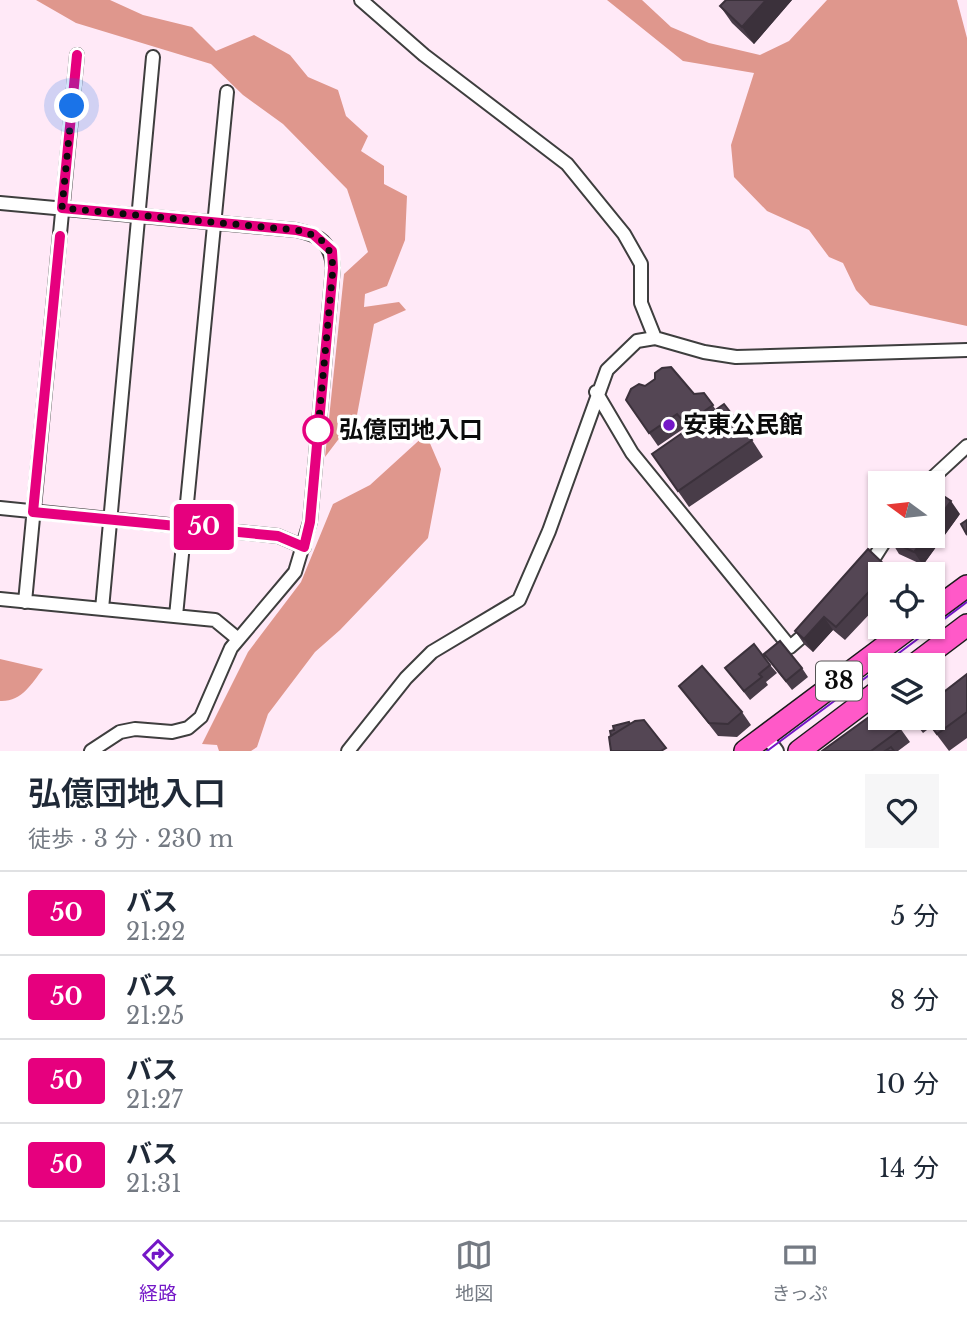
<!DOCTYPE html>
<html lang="ja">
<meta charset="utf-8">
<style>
body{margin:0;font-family:"Libre Baskerville","Noto Sans JP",serif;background:#f6f6f7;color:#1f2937;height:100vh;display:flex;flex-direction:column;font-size:26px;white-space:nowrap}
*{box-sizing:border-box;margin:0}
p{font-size:23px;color:#747a83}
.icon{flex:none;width:38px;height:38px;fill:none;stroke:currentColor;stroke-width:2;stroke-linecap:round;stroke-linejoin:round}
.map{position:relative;height:751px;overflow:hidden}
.side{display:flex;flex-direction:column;background:#fff;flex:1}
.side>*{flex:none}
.badge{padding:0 14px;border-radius:5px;font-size:24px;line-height:46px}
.needle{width:46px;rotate:285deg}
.buttons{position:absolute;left:868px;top:471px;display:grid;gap:14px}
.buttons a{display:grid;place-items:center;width:77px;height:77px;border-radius:0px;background:#fff;box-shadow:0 2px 5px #0004;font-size:35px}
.you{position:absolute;width:35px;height:35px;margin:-18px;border:5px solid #fff;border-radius:50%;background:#1a73e8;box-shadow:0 0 0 10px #1a73e833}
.map>.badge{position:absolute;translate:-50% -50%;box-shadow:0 0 0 4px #fff}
.round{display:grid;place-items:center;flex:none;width:74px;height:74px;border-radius:0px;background:#f6f6f7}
.headline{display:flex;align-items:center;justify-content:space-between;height:119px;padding:0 28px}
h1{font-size:33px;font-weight:600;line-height:52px}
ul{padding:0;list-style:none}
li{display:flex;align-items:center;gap:21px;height:84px;padding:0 28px;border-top:2px solid #e0e1e3}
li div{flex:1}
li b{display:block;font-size:26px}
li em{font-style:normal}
li .badge{min-width:77px;font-weight:700;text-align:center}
.menu{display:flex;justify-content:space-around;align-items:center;height:98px;border-top:2px solid #e0e1e3;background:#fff;font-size:19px;color:#747a83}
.menu a{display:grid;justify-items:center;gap:4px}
.menu .active{color:#7417c7}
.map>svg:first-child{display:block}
.forest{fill:#df978d}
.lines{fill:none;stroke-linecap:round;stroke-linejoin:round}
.street-casing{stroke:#3e3e3e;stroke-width:16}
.primary-casing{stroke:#1c1c1c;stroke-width:24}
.street{stroke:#fff;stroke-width:12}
.primary{stroke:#ff59c8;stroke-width:21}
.tram{stroke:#7417c7;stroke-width:2}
.wall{fill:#483c48}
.shaded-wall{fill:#3b313b}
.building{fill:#544654;stroke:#3b313b;stroke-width:2}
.line-casing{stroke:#fff;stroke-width:16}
.line{stroke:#e6007e;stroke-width:10}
.walk{stroke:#0b0b0b;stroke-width:7;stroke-dasharray:0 12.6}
.poi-dot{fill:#7417c7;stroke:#fff;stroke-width:2.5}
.stop-dot{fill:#fff;stroke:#e6007e;stroke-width:3.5}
.labels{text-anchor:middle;stroke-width:7;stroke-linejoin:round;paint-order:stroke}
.shield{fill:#fff;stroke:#545454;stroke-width:2}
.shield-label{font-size:23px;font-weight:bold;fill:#0b0b0b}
.poi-label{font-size:24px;font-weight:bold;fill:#0b0b0b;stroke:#fff;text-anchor:start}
.stop-label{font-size:24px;font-weight:bold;fill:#0b0b0b;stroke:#fff;text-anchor:start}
</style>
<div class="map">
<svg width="967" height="751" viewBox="0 0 967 751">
<rect width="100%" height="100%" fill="#ffe9f7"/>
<!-- forest -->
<path class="forest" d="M 36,0 L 110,0 L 143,15 L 192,27 L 216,51 L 254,35 L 290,55 L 308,77 L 338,90 L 346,116 L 368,136 L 361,151 L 384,166 L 384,184 L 407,196 L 405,240 L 387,286 L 365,294 L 364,307 L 399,302 L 406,310 L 374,324 L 357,415 L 325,457 L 344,274 L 368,252 L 347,189 L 283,124 L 243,95 L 211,64 L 76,23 Z
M 607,0 L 642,0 L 671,27 L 709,43 L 760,55 L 789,41 L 827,0 L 957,0 L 967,38 L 967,326 L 870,305 L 856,290 L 843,263 L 829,257 L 809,230 L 767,211 L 734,177 L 731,145 L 754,73 L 683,61 Z
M 426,434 L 441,469 L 428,538 L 340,630 L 315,652 L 268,714 L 257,747 L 251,751 L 219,751 L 217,745 L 202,744 L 248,652 L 301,582 L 333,504 L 370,485 Z
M 0,659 L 43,669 C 31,684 22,702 0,701 Z"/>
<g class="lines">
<defs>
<path id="street" d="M 361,0 L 424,55 L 567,164 L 624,234 L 641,264 L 641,303 L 655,338
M 0,203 L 296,230 C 320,235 331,243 333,268 L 310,522 L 295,572 L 231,648 L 201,717 L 188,728 L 172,732 L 135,729 L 120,732 L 91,751
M 596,392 L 632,453 L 790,647 L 812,628
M 927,483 L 967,446
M 0,508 L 278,536 L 304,547
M 867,569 L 888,536
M 0,599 L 215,620 L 238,639
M 25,602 L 77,55
M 102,609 L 153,57
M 176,616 L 227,92
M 766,736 L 777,751
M 348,751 L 406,678 L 432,652 L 519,600 L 549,531 L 607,370 L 637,341 L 655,338 L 704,352 L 736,357 L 967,350"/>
<path id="primary" d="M 933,611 L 967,586
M 914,665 L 967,625
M 745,751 L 912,626
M 799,751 L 880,690"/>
</defs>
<!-- street casing -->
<use href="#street" class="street-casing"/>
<!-- primary casing -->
<use href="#primary" class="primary-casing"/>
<!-- street -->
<use href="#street" class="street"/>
<!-- primary -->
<use href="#primary" class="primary"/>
<!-- tram -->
<path class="tram" d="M 883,665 L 967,602
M 767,751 L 880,667"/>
</g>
<!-- wall -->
<path class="wall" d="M 726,0 L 792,0 L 754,44 L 732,23 L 720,6 Z
M 645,386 L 694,394 L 704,393 L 716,410 L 752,440 L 763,457 L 689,507 L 652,454 L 688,429 L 686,427 L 658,446 L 626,400 Z
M 960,514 L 923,565 L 899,554 L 888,536 L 933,536 Z
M 868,549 L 890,570 L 893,574 L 880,574 L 880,603 L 845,640 L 833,630 L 813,652 L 804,644 L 795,631 Z
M 764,654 L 802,668 L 808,677 L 792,690 Z
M 770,665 L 777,673 L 766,682 L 768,685 L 750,700 L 725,668 Z
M 967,674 L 967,738 L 949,751 L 931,727 L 923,733 L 911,718 L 933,718 L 945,691 Z
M 679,686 L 742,712 L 751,725 L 737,737 L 718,736 Z
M 893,718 L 910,742 L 898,751 L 822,751 Z"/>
<!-- shaded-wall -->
<path class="shaded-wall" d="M 766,0 L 792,0 L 754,44 L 742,27 Z
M 951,501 L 960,514 L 923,565 L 914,552 L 926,536 L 933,536 L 933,526 Z
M 824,617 L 833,630 L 813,652 L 804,639 Z"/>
<!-- building -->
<path class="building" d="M 726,0 L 766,0 L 742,27 L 720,6 Z
M 671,367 L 694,394 L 704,393 L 713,405 L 686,424 L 677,414 L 649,433 L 626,400 L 631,389 L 639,384 L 645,386 L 655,379 L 655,373 L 662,368 Z
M 724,404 L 752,440 L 678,491 L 652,454 Z
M 933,489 L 951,501 L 933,526 Z
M 967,520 L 967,535 L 961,524 Z
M 890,536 L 926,536 L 914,552 L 890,541 L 892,537 Z
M 868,549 L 890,570 L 886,574 L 880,574 L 880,580 L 836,627 L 824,617 L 804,639 L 795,631 Z
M 780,641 L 802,668 L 786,681 L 764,654 Z
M 754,644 L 770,665 L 759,674 L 762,677 L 744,691 L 725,668 Z
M 702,666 L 742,712 L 728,724 L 709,723 L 679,686 Z
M 967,674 L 967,712 L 937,734 L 925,718 L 933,718 L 933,675 L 945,691 Z
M 880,709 L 880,718 L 886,718 L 888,720 L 893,718 L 901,729 L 871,751 L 822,751 Z
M 644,720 L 666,748 L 661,751 L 611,751 L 609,737 L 635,721 Z
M 629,722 L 630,724 L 611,736 L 610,731 L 614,730 L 613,726 Z
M 891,747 L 894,751 L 885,751 Z"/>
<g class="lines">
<defs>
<path id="line" d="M 60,236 L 33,512 L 278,536 L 304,547 L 310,522 L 333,268 L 332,251 L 313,234 L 296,230 L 62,208 L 77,55"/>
</defs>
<!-- line casing -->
<use href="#line" class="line-casing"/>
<!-- line -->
<use href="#line" class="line"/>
<!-- walk -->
<path class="walk" d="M 72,106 L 62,208 L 296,230 C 320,235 331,243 333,268 L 317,441 L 318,430"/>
</g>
<!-- markers -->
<circle class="poi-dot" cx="669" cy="425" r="7"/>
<circle class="stop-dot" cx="318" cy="430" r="14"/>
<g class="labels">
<!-- shield labels -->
<rect class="shield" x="816" y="661.5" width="46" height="39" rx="5"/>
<g class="shield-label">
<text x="839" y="689">38</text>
</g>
<!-- poi labels -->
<g class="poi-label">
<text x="683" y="433">安東公民館</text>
</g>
<!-- stop labels -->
<g class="stop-label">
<text x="339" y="438">弘億団地入口</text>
</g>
</g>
</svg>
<div class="buttons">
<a><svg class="needle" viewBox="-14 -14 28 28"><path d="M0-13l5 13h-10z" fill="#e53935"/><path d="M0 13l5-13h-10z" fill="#747a83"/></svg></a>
<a><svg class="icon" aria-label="locate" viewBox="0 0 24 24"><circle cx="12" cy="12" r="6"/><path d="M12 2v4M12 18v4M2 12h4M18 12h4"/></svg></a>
<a><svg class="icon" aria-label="layers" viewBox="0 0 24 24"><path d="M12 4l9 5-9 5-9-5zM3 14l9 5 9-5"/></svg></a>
</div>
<div class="you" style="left:72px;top:106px"></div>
<b class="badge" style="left:204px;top:527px;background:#e6007e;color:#fff">50</b>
</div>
<section class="side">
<div class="headline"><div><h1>弘億団地入口</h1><p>徒歩 · 3 分 · 230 m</p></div><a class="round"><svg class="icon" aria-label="heart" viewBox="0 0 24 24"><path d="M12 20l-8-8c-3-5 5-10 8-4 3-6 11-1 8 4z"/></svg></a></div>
<ul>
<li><span class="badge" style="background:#e6007e;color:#fff">50</span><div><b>バス</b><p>21:22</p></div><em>5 分</em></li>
<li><span class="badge" style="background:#e6007e;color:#fff">50</span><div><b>バス</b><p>21:25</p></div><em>8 分</em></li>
<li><span class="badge" style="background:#e6007e;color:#fff">50</span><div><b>バス</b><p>21:27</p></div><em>10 分</em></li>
<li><span class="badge" style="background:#e6007e;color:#fff">50</span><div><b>バス</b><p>21:31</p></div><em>14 分</em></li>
</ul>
</section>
<nav class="menu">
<a class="active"><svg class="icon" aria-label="directions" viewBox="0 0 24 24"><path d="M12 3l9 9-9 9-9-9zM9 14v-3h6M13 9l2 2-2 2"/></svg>経路</a>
<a><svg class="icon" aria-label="map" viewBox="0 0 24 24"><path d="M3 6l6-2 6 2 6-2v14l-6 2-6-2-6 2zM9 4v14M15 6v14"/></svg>地図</a>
<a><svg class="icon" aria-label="tickets" viewBox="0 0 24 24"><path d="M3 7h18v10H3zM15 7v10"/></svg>きっぷ</a>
</nav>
